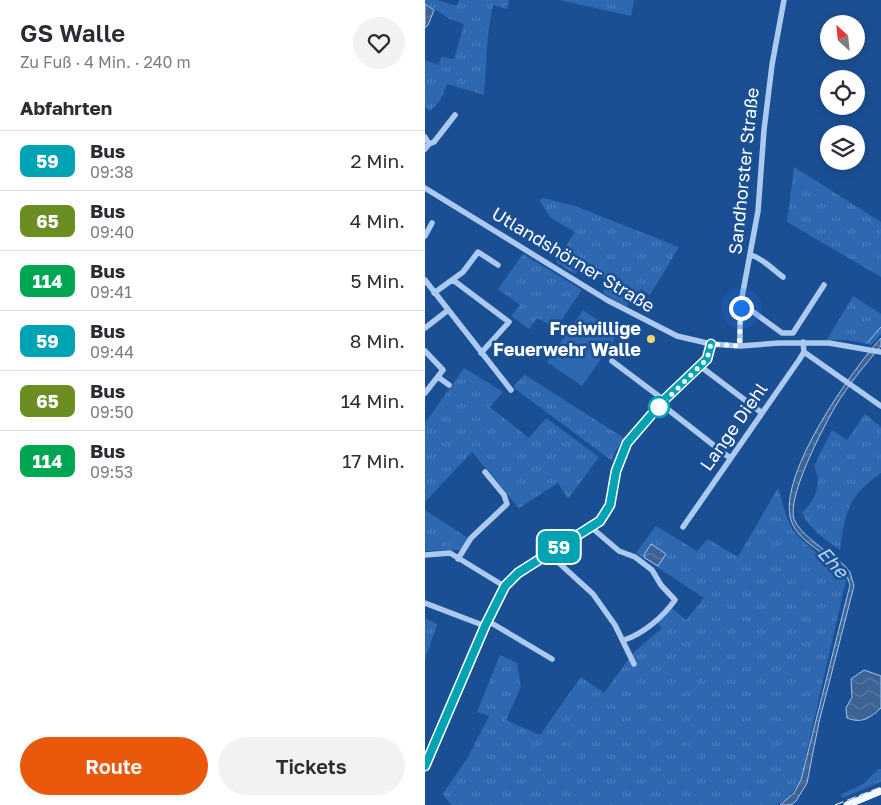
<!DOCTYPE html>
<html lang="de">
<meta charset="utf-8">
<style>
body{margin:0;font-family:"Golos Text",sans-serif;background:#f2f2f3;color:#2b2b33;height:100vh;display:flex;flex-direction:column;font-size:19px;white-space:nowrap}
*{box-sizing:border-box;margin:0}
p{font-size:16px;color:#7c7c81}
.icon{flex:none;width:28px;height:28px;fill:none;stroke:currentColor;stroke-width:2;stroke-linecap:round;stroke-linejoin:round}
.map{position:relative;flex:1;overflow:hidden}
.drawer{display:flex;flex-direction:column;background:#fff;width:425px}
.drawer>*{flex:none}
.badge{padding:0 10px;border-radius:8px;font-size:18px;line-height:32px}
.needle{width:32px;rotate:333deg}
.buttons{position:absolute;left:395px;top:15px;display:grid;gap:10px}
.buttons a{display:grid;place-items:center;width:45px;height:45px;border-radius:50%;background:#fff;box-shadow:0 2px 8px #0003;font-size:25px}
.you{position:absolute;width:25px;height:25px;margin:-12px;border:4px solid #fff;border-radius:50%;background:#1a73e8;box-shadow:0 0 0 8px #1a73e833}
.map>.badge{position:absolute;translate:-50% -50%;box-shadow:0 0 0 2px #fff}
h2{padding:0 20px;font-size:19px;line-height:45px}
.round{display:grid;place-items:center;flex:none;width:52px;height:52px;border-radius:26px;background:#f2f2f3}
.overview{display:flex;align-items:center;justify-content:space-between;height:85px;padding:0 20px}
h1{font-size:24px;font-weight:600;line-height:38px}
.action{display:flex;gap:10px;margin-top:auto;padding:10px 20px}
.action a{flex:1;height:58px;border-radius:30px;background:#ea580c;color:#fff;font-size:20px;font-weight:600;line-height:58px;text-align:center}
.action a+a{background:#f2f2f3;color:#2b2b33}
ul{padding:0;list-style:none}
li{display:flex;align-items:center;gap:15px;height:60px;padding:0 20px;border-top:1px solid #e1e1e2}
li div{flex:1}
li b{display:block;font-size:19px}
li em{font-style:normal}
li .badge{min-width:55px;font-weight:700;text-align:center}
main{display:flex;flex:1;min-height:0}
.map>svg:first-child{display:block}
.grass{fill:url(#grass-tufts)}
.forest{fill:url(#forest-crowns)}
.pitch{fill:#2e68b1}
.water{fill:url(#water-waves);stroke:#9fc5f1}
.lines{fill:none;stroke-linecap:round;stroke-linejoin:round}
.stream{stroke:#9fc5f1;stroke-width:1}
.minor{stroke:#accaef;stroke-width:5.5}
.major{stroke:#f4f8ff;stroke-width:7}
.rail{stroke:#fff;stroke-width:1;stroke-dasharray:9 4;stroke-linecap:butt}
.line-casing{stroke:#fff;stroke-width:11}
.line{stroke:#00a3b4;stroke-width:8}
.walk{stroke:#fff;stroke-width:5;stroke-dasharray:0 9}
.poi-dot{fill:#ffd56a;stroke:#1b4f93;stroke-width:2}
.stop-dot{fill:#fff;stroke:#00a3b4;stroke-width:2.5}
.labels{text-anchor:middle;stroke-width:5;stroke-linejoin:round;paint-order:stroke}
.street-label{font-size:18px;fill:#fff;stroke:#1b4f93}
.poi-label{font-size:18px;font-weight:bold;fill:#fff;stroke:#1b4f93;text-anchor:end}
.water-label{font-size:19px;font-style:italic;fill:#b8d4f6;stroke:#1b4f93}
</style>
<main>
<section class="drawer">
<div class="overview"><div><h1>GS Walle</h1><p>Zu Fuß · 4 Min. · 240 m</p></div><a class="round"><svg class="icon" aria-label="heart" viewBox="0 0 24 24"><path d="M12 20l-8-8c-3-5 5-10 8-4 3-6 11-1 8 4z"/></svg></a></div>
<h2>Abfahrten</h2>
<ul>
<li><span class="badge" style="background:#00a3b4;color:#fff">59</span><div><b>Bus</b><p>09:38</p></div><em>2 Min.</em></li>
<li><span class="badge" style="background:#6b8e23;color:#fff">65</span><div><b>Bus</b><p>09:40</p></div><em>4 Min.</em></li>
<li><span class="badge" style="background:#00a651;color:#fff">114</span><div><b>Bus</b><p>09:41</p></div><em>5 Min.</em></li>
<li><span class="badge" style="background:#00a3b4;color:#fff">59</span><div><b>Bus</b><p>09:44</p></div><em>8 Min.</em></li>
<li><span class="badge" style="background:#6b8e23;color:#fff">65</span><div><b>Bus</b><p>09:50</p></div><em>14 Min.</em></li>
<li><span class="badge" style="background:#00a651;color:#fff">114</span><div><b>Bus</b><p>09:53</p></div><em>17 Min.</em></li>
</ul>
<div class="action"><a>Route</a><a>Tickets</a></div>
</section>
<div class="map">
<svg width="456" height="805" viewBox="0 0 456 805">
<defs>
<pattern id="grass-tufts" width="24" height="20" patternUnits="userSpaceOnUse" patternTransform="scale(1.25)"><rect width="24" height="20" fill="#2e68b1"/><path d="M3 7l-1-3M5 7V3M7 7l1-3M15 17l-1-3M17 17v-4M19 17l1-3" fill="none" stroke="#4d7fbd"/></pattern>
<pattern id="forest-crowns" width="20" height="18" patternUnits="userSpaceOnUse" patternTransform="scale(1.25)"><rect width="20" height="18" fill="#2e68b1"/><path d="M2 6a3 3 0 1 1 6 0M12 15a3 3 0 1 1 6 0" fill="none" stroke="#4d7fbd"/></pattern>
<pattern id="water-waves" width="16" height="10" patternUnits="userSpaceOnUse" patternTransform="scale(1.25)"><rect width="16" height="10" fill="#3d6294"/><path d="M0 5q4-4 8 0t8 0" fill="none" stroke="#5a7aa4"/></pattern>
</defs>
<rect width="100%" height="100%" fill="#1b4f93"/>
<!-- grass -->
<path class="grass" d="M 0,0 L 12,0 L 32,6 L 34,0 L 69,0 L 63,34 L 59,95 L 22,84 L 15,101 L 5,111 L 0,107 L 0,60 L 14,65 L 16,57 L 29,59 L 39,24 L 25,19 L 0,3 Z
M 135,0 L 209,0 L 206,16 Z
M 369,167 L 456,222 L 456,277 L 362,222 Z
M 118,198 L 150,206 L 254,247 L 225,295 L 216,289 L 201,306 L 178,293 L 184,282 L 158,264 L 150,274 L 131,262 L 150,232 L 126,218 L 114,200 Z
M 98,254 L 157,290 L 131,328 L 112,318 L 104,329 L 86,316 L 95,305 L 73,289 Z
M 428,296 L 456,314 L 456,335 L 446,345 L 424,340 L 402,340 Z
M 39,368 L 78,392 L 65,407 L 104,438 L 121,418 L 174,457 L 143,499 L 133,483 L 94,508 L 47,452 L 0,502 L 0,423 Z
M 100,375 L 199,438 L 190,452 L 187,461 L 89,388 L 89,385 Z
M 440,414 L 456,427 L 456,473 C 423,496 420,512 415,550 C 400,539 385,530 377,513 C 390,499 398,485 389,466 L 407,430 L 422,440 Z
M 353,488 C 358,504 361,522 372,535 C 387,551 407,562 421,580 L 375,782 L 362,799 L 351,805 L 26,805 L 18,794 L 43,757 L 64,716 L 52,712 L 75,655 L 92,663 L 96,687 L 81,720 L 115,735 L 156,677 L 179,693 L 208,653 L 237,628 L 233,623 L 247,608 L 261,620 L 279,598 L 211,553 L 231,526 L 272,551 L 283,539 L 313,557 Z
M 0,510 L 43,538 L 36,550 L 0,551 Z
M 0,618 L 12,624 L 0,660 Z
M 453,769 L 456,769 L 456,782 L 417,798 L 417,794 L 438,784 Z"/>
<!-- forest -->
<path class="forest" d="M 69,0 L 84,0 L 82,9 L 68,5 Z"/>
<!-- pitch -->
<path class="pitch" d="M 158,310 L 193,334 L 157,386 L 122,362 Z"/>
<!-- water -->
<path class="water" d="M 0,4 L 9,10 L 3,25 L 0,28 Z
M 456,338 L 456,346 C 440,365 423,385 410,407 C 398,428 362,496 369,519 C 375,535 406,554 419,565 L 425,572 L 429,586 L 394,722 L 382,783 L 371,801 L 366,805 L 355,805 L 369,793 L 376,780 L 425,585 C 418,557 380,550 368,525 C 346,483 427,370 456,338 Z
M 226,544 L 241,554 L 233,566 L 220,558 L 219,555 Z
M 439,670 L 456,676 L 456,708 C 445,718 437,724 422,718 L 421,708 L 427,697 L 426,679 Z"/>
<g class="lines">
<!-- stream -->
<path class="stream" d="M 443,342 L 456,327"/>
<!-- minor -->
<path class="minor" d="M 0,137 L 4,144 L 0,149
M 4,144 L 9,142 L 30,115
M 0,188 L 182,300 L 252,336 L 286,344 L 315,346 L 354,343 L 404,343 L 456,352
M 0,236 L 7,223
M 326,255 C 340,260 346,268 358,277
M 0,280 L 86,390
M 28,280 L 84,322 L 56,353
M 9,293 L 38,272 L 53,252 L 73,265
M 315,308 L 327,311 L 357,333 L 368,333 L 399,285
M 0,328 L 22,311
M 315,346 L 315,308 L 333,211 L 339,130 L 347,65 L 359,0
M 0,351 L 18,370 L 0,393
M 379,352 L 456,406
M 187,361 L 239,400
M 275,366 L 337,413
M 13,377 L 24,385
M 236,404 L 305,458
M 258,527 L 374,360 L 379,352 L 378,342
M 167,528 L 194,551 L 210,557 L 227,570 L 236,585 L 250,600 C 238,617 218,634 199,640
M 123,553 L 168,594 L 190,625 L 209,664
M 0,555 L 25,553 L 79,586
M 33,559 L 46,538 L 82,504 L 79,495 L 60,472
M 0,603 L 60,626
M 63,621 L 127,659
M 0,766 L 60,626 L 79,586 L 93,573 L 175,521 L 185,505 L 191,468 L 202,443 L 239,400 L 282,359 L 286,344"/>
<!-- major -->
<path class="major" d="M 422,805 L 456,791"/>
<!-- rail -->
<path class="rail" d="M 410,805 L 456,787"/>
</g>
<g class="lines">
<defs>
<path id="line" d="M 0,766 L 60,626 L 80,586 L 93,573 L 175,521 L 185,505 L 191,471 L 202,443 L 239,400 L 282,359 L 286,344"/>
</defs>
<!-- line casing -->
<use href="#line" class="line-casing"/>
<!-- line -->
<use href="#line" class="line"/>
<!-- walk -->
<path class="walk" d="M 234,407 L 282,359 L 286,344 L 314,346 L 316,308"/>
</g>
<!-- markers -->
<circle class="poi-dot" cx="226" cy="339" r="5"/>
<circle class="stop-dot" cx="234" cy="407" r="10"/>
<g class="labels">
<!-- street labels -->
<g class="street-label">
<text transform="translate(319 171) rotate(-84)" y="6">Sandhorster Straße</text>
<text transform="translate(148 260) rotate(31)" y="6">Utlandshörner Straße</text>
<text transform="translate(309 427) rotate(-55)" y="6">Lange Diehl</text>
</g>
<!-- poi labels -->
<g class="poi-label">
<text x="216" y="335">Freiwillige<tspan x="216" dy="21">Feuerwehr Walle</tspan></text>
</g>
<!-- water labels -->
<g class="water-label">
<text transform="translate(408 562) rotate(48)" y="7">Ehe</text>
</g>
</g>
</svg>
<div class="buttons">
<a><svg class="needle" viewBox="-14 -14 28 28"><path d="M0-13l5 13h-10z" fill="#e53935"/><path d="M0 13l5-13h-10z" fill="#7c7c81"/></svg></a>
<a><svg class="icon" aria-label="locate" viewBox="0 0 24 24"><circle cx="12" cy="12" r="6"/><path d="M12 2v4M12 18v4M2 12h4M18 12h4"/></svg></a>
<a><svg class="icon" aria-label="layers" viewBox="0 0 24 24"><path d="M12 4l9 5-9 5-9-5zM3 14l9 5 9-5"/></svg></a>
</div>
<div class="you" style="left:316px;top:308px"></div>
<b class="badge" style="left:134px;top:547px;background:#00a3b4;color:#fff">59</b>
</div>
</main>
